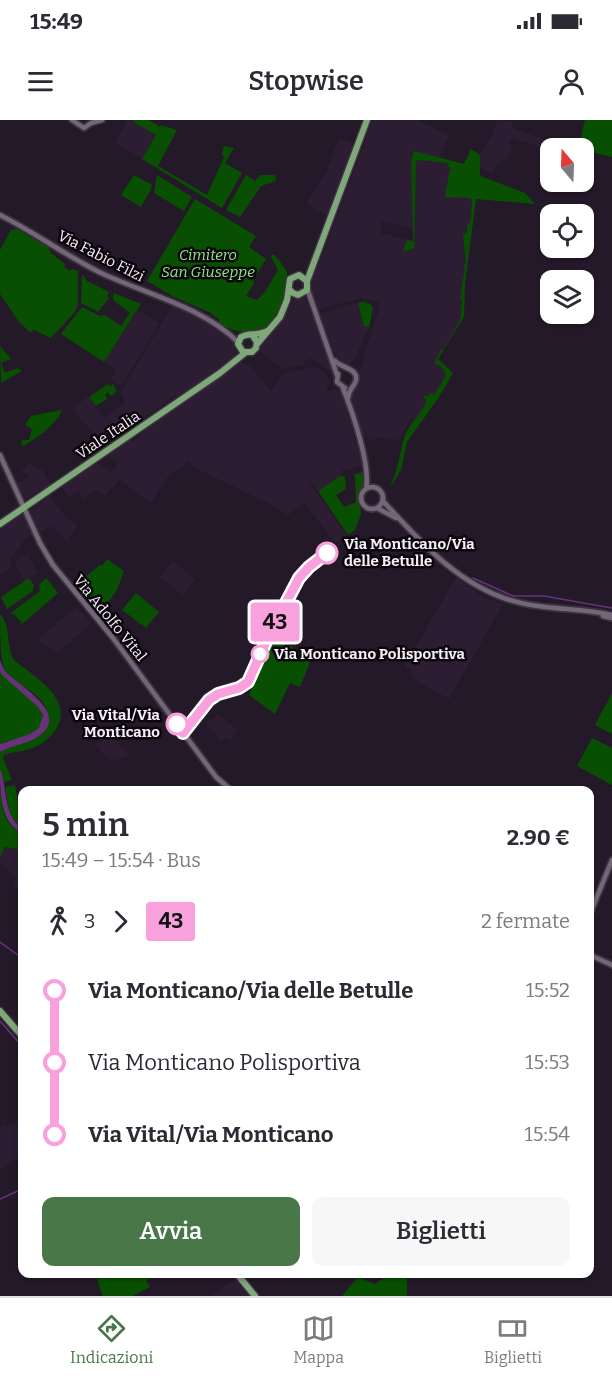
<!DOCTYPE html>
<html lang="it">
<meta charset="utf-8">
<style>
body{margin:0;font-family:Bitter,serif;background:#f7f7f7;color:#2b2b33;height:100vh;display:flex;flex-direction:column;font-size:22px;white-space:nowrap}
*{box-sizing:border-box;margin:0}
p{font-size:20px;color:#7c7c81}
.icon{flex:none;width:33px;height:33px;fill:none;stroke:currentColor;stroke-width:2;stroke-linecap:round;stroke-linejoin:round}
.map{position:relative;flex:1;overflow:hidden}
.side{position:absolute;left:18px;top:666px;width:576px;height:492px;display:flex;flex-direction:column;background:#fff;border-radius:12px;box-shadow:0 2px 4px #0004}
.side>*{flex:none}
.badge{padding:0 12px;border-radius:4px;font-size:21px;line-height:39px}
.needle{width:39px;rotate:341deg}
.controls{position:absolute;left:540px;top:18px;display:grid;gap:12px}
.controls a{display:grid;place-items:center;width:54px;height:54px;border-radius:12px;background:#fff;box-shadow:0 2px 4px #0004;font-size:30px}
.map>.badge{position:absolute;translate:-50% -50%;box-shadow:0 0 0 3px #fff}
.legs{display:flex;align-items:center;gap:9px;height:66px;padding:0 24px;font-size:20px}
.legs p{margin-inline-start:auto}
.headline{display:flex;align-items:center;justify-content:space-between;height:102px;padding:0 24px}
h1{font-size:33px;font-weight:600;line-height:45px}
.button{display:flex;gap:12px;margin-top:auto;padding:12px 24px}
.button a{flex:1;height:69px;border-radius:12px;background:#497748;color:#fff;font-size:24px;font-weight:600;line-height:69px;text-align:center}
.button a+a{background:#f7f7f7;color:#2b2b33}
ul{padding:0 24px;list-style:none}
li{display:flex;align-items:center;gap:21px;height:72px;font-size:22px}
li i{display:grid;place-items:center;width:9px;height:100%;margin:0 8px;background:currentColor}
li i::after{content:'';width:15px;height:15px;margin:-8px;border:4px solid;border-radius:50%;background:#fff}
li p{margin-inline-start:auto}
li:first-child i{background:linear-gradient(#0000 50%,currentColor 0)}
li:last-child i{background:linear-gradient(currentColor 50%,#0000 0)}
.status{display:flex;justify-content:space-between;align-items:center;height:42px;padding:0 30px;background:#fff;direction:ltr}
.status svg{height:16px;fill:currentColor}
header{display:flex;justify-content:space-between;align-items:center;height:78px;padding:0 24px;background:#fff;font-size:27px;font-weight:600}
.dock{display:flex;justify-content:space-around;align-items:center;height:84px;border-top:2px solid #e1e1e2;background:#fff;font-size:16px;color:#7c7c81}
.dock a{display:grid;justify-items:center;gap:3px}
.dock .on{color:#497748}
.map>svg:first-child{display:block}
.built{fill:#2c1d32;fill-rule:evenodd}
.green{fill:#094f01}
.water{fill:#673279}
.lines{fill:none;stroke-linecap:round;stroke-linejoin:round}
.stream{stroke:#673279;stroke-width:1.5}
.minor-casing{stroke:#3c333f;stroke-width:8}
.major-casing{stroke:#3c333f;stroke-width:9}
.minor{stroke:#736678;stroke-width:4.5}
.major{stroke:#7ea77a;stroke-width:6}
.line-1-casing{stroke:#fff;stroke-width:14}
.line-1{stroke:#f8a1dd;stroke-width:9}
.stop-1-dot{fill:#fff;stroke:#f8a1dd;stroke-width:3}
.labels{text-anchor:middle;stroke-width:5;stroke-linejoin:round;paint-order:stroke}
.park-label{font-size:15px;font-style:italic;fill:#92e987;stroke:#0a060c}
.street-label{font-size:15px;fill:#f6eff9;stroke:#0a060c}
.stop-label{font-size:15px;font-weight:bold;fill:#f6eff9;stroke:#0a060c;text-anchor:start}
</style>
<div class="status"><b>15:49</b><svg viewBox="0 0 49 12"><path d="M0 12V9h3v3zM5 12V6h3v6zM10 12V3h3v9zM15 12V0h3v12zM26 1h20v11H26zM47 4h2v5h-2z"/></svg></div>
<header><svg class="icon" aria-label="menu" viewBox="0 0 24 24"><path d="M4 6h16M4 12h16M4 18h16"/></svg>Stopwise<svg class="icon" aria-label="person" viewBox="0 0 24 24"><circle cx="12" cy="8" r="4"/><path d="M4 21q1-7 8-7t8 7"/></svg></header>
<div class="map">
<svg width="612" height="1176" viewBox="0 0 612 1176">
<rect width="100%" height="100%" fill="#241928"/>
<!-- built -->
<path class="built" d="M 127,0 L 134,0 L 133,2 L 156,15 L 142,39 L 115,23 Z
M 373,0 L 417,0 L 449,15 L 440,37 L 454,41 L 476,78 L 465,164 L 464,197 L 438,239 L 453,253 L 439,277 L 421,302 L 411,298 L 399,320 L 378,317 L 377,321 L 360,316 L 351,281 L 352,272 L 359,263 L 360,251 L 365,239 L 363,238 L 381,182 L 361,178 L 319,189 L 311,170 L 312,159 L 327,124 ZM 382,101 L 413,108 L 413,121 L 380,113 Z
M 497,0 L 513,2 L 511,7 L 550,22 L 546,29 L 512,18 L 509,25 L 512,26 L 507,40 L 503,38 L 500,44 L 497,43 L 493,54 L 478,47 L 480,35 L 491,18 Z
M 339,18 L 356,24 L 328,95 L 316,91 L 306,82 L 325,55 Z
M 298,177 L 305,178 L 306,180 L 335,255 L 312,238 L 306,240 L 303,245 L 283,249 L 258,230 L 260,225 L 283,199 L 294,180 Z
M 358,183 L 364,207 L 369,207 L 354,241 L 345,245 L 337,238 L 320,193 Z
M 172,186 L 199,198 L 219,211 L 234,223 L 236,233 L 233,238 L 212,253 L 178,276 L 175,274 L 165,283 L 106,324 L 98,318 L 72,290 L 88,275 L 103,298 L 126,283 L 120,273 Z
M 138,190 L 160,203 L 121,266 L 111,260 L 115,249 L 104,242 Z
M 242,242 L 251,247 L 271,271 L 283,254 L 313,247 L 321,249 L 327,256 L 331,263 L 326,266 L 328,271 L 336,269 L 342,273 L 362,345 L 346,350 L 343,349 L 340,356 L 318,371 L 301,350 L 347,416 L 335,423 L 305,383 L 288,395 L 270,384 L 195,348 L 189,341 L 177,351 L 172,351 L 169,355 L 151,383 L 120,360 L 104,376 L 96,369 L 84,379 L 79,371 L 69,378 L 61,367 L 97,343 L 111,352 L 118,343 L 108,335 L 128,321 L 134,320 L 141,315 L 144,310 Z
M 29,343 L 43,351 L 51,364 L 28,378 L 25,378 L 16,364 L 29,357 L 21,351 Z
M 49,376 L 68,399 L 77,405 L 67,421 L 51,406 L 38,413 L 31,397 L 31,390 Z
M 19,395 L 25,397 L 33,415 L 25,419 L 15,434 L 9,438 L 13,446 L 0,456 L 0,407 Z
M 27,433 L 37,453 L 25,461 L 14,442 Z
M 173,441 L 195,459 L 183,476 L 160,457 Z
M 456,457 L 483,477 L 503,484 L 449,579 L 412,558 L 410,550 L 405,546 Z
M 77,486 L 91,503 L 85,509 L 57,533 L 37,520 Z
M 214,592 L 238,610 L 230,621 L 225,617 L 221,621 L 205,603 L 210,599 L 212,600 L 216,596 Z
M 107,610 L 128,634 L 129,636 L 110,641 L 94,623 L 97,624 L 100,621 Z
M 5,727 L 22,730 L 22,775 L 12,764 L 16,759 L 0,743 L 0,733 Z
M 22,999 L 22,1036 L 0,1050 L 0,1007 L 4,1004 L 7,1008 Z
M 235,1158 L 250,1176 L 214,1176 L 209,1169 L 215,1174 Z"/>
<!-- green -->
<path class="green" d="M 134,0 L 149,0 L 160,7 L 161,5 L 177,10 L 158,46 L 207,75 L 224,37 L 222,34 L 224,26 L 234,28 L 225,43 L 242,53 L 222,88 L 142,39 L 156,15 L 133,2 Z
M 585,0 L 612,0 L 612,37 L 591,32 L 579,25 Z
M 471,29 L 480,35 L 480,56 L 525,73 L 535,84 L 476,79 L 465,164 L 464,197 L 438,239 L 453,253 L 439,277 L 407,322 L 401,350 L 390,368 C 391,363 395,357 396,351 C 400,338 401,325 406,313 C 412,300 422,294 426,281 L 424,277 L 426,271 L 425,277 L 430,275 L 431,273 L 435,274 L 446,255 L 441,246 L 435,244 L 433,246 L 441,229 L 443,230 L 460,201 L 462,179 L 460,179 L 465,147 L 464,144 L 466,143 L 463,114 L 467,113 L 467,104 L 470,103 L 472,85 L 471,78 L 445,77 L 450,48 L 447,43 L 420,40 L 416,41 L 414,128 L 403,132 L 407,120 L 413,121 L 411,43 L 414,31 L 464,44 Z
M 134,55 L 152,65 L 150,71 L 141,87 L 121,75 Z
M 157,55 L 192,77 L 184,91 L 154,73 Z
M 246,55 L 255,61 L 261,55 L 275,55 L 276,61 L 261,66 L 240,97 L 226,90 Z
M 195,79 L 256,116 L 249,127 L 266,139 L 253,160 L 254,163 L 246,176 L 257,180 L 265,172 L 278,150 L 271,137 L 273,134 C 278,138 284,146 287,153 C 288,157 286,162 286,167 C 286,207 252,224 218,203 L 220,200 L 209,192 L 174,177 L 147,161 Z
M 17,109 L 48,127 L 51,133 L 65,144 L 64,147 L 70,151 L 72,149 L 78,151 L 78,185 L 74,193 L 51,218 L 34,210 L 30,212 L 19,202 L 0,174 L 0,130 L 11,110 Z
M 82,154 L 87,161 L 109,172 L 107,176 L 109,178 L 98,192 L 81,183 Z
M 114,173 L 141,184 L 104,242 L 61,214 L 82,187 L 100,196 L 105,195 L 121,206 L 130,193 L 114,181 L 113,177 Z
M 363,182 L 370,184 L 373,188 L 369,207 L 364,207 L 358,183 Z
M 0,226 L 11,239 L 1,243 L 5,253 L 18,248 L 22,251 L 1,263 Z
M 108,264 L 110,266 L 113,264 L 117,271 L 111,276 L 108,272 L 105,275 L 107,279 L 96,286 L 89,277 Z
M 62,290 C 56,305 37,318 23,326 L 21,325 L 22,320 L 29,320 L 32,309 L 25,305 L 31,296 Z
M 363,352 L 364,365 L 359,375 L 361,394 L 355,410 L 348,415 L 318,371 L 340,356 L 345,357 L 346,369 L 336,375 L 344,387 L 356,382 L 355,356 L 353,355 Z
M 107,439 L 124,451 L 117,470 L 99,495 L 77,470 L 85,460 L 84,458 L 100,445 L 102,446 Z
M 29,458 L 34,465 L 33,471 L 7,489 L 1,477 Z
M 46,458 L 58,473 L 20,506 L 22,503 L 14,494 L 12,495 L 12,492 L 40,471 L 39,465 Z
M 136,473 L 159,492 L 146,508 L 122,490 Z
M 0,494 C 12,507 5,525 14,540 C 33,556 75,579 56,609 C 51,617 44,623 35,627 C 24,632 14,631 4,635 L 3,638 L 12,660 L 4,662 L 0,649 L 0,632 C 12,625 28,624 39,616 C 45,612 47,607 47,600 C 51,574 15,567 4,549 C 0,535 0,510 0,494 Z
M 270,516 L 312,537 L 300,567 L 290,563 L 275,594 L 249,575 L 264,540 L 261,538 Z
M 0,551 C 9,564 62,593 36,611 C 25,618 11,619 0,624 Z
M 612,573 L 612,614 L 595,605 Z
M 592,618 L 612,628 L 612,665 L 577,646 Z
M 15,665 L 19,688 L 22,688 L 22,708 L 10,696 L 5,667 Z
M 0,669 C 3,689 3,703 22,713 L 22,730 L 5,727 L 0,737 Z
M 95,1154 L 160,1154 L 146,1160 L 150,1167 L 133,1176 L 103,1176 Z
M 388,1154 L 407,1154 L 407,1176 L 342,1176 L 358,1157 L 375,1164 Z"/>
<!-- water -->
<path class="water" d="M 0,540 C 2,544 3,549 6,552 C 19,566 71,593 39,616 C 28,624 12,625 0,632 L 0,624 L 30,614 L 39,608 L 43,595 L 37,586 L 2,555 L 0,551 Z
M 0,649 C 8,669 3,696 22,708 L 22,713 C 0,702 0,672 0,649 Z"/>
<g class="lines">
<!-- stream -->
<path class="stream" d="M 473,458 L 513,476 L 544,476 L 612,488
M 0,822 L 22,838
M 0,901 L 22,926
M 0,1079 L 22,1069"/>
<defs>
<path id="minor" d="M 72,0 L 84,8 L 91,3 L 102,0
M 0,95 C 34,112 65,135 99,152 C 145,174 201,186 238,222
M 307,168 L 337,255
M 335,241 C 341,248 358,248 356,260 C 355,267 349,267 348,278
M 338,254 L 337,262 L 345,268
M 343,268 C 352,291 371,345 366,369
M 0,335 L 40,423 L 53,445 L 113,518 L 216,657 L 231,670
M361 378a11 11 0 1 1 22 0a11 11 0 1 1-22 0Z
M 383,381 C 421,423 463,470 521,483 C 551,490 582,488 612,495
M 377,388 L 396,398
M 603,496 L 612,498
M 590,794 L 612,740
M 590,835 L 612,845"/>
<path id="major" d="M 289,169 L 293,173 L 298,175 L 307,170 L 307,161 L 367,0
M 253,216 L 257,222 L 256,228 L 252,232 L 243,232 L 238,224 L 241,217 C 250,212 257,217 269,210
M 257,224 L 280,197 L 287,180 L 290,159 L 299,155 L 307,161
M 0,404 L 220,253 L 245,233
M 0,891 L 22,916
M 237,1154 L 255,1176"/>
</defs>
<!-- minor casing -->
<use href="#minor" class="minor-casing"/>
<!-- major casing -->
<use href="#major" class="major-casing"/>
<!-- minor -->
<use href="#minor" class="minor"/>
<!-- major -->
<use href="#major" class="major"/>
</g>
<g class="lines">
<defs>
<path id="line-1" d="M 177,604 L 183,613 L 209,580 L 218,574 L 239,568 L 248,562 L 269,515 L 299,458 L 309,447 L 327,433"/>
</defs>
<!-- line-1 casing -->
<use href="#line-1" class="line-1-casing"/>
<!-- line-1 -->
<use href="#line-1" class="line-1"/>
</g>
<!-- markers -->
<g class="stop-1-dot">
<circle cx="327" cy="433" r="10"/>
<circle cx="260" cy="534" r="8"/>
<circle cx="177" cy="604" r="10"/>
</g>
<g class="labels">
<!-- park labels -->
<g class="park-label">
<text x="208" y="140">Cimitero<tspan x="208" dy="17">San Giuseppe</tspan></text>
</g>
<!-- street labels -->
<g class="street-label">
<text transform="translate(101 136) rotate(27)" y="5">Via Fabio Filzi</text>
<text transform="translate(108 315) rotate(-34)" y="5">Viale Italia</text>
<text transform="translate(110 498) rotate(51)" y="5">Via Adolfo Vital</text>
</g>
<!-- stop labels -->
<g class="stop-label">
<text x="344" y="429">Via Monticano/Via<tspan x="344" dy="17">delle Betulle</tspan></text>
<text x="274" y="539">Via Monticano Polisportiva</text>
<text x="160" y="600" text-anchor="end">Via Vital/Via<tspan x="160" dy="17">Monticano</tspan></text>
</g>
</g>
</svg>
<div class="controls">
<a><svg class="needle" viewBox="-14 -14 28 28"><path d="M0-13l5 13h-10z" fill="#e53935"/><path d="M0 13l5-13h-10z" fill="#7c7c81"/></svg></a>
<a><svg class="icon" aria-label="locate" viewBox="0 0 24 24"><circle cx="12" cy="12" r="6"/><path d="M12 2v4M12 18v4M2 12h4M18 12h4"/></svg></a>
<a><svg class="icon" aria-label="layers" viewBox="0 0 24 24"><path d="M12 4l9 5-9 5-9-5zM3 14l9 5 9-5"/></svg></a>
</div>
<b class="badge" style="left:275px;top:502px;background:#f8a1dd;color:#111">43</b>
<section class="side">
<div class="headline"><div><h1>5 min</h1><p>15:49 – 15:54 · Bus</p></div><b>2.90 €</b></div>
<div class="legs"><svg class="icon" aria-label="walk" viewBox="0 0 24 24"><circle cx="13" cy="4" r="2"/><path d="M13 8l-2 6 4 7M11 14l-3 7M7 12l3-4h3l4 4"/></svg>3<svg class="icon" aria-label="forward" viewBox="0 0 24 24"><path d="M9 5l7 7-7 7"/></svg><b class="badge" style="background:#f8a1dd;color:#111">43</b><p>2 fermate</p></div>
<ul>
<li><i style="color:#f8a1dd"></i><b>Via Monticano/Via delle Betulle</b><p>15:52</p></li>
<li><i style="color:#f8a1dd"></i><span>Via Monticano Polisportiva</span><p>15:53</p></li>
<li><i style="color:#f8a1dd"></i><b>Via Vital/Via Monticano</b><p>15:54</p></li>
</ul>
<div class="button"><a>Avvia</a><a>Biglietti</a></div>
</section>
</div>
<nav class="dock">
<a class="on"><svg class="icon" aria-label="directions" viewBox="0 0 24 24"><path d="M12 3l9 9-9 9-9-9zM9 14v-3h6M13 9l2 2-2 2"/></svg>Indicazioni</a>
<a><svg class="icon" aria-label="map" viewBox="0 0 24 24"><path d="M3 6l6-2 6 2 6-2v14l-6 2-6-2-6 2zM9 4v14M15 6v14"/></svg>Mappa</a>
<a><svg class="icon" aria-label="tickets" viewBox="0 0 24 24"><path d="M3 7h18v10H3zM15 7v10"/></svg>Biglietti</a>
</nav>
